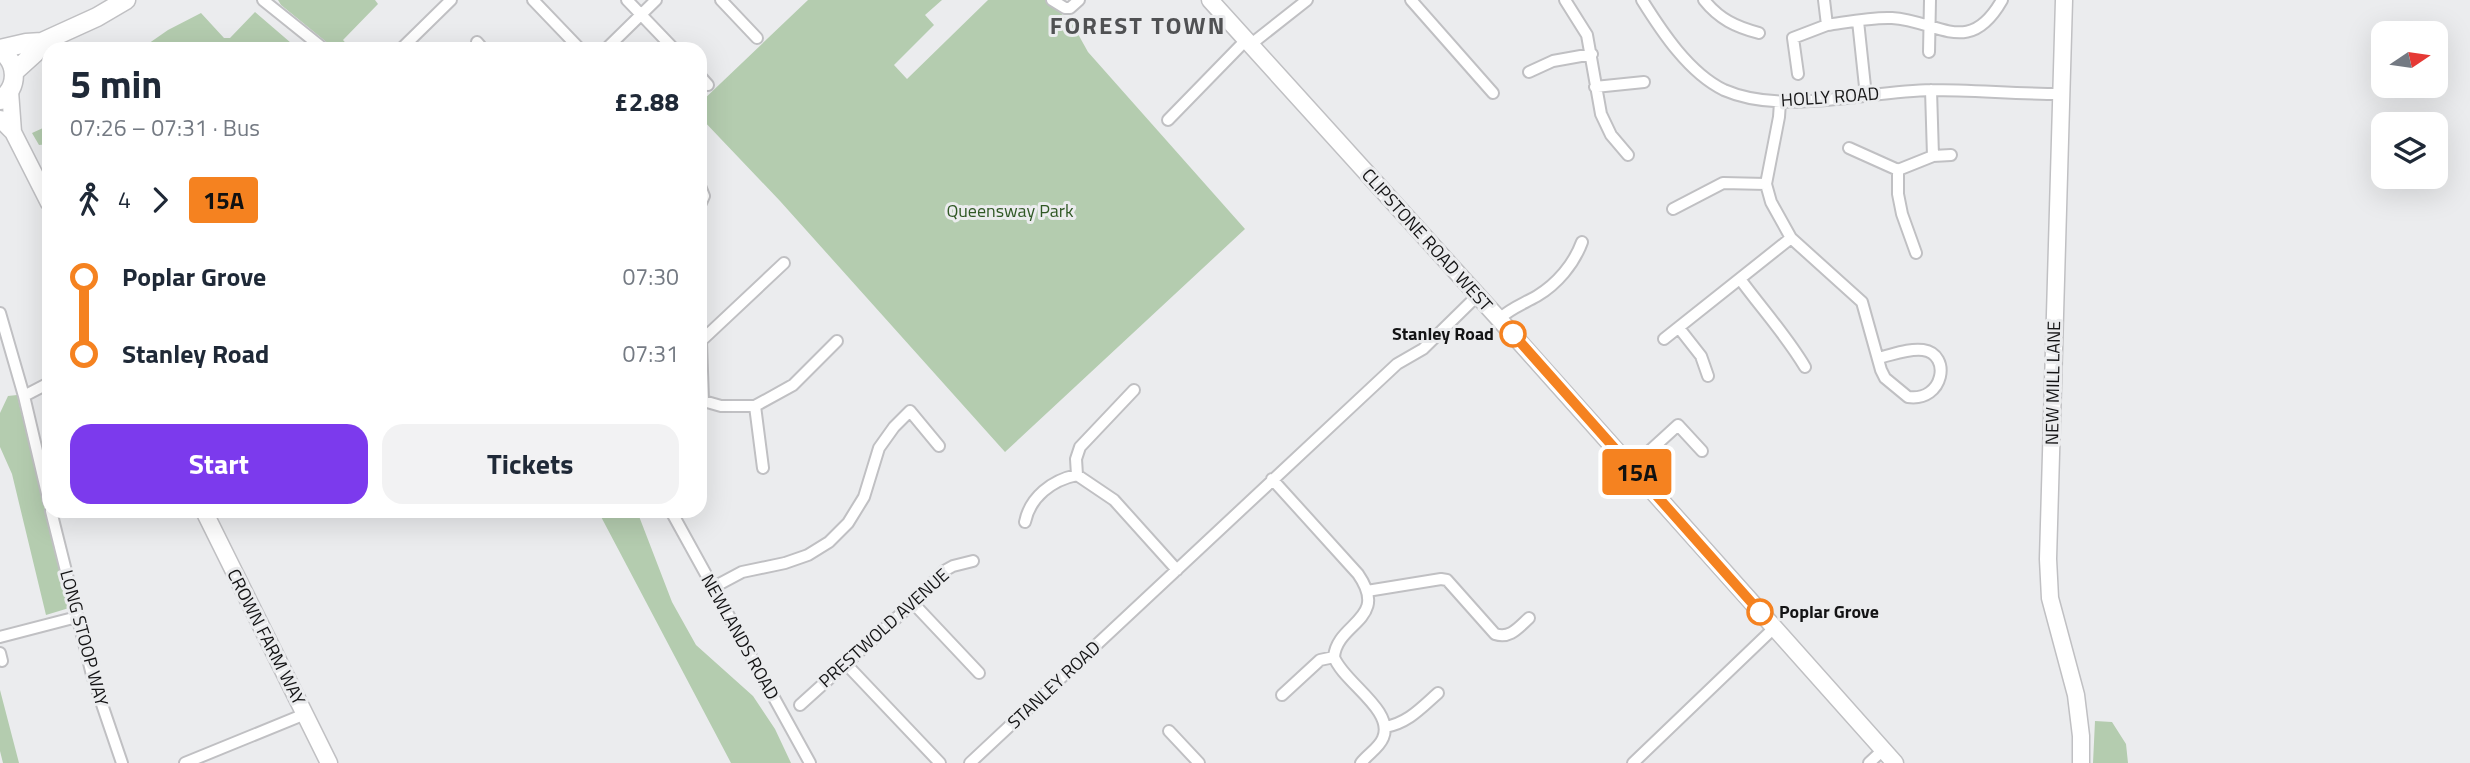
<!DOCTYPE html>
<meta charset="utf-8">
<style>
body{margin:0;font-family:"Titillium Web",sans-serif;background:#f2f2f3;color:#1f2937;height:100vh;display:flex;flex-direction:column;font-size:26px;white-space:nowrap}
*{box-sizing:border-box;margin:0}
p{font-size:23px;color:#747a83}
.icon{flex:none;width:38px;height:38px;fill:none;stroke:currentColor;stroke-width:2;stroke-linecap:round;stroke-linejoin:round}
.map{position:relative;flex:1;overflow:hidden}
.details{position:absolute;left:42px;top:42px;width:665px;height:476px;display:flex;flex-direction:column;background:#fff;border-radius:21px;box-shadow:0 7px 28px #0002}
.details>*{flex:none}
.badge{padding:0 14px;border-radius:5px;font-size:24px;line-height:46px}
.needle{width:46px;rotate:77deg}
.buttons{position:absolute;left:2371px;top:21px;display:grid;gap:14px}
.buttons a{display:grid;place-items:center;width:77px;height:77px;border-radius:14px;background:#fff;box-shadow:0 7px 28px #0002;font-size:35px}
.map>.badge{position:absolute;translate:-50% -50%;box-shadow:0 0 0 4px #fff}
.legs{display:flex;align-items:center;gap:10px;height:77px;padding:0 28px;font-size:23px}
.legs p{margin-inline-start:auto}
.headline{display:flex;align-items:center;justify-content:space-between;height:119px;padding:0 28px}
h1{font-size:38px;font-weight:700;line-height:52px}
.button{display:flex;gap:14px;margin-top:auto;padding:14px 28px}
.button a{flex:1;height:80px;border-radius:21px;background:#7c3aed;color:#fff;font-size:28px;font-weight:700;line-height:80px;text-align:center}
.button a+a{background:#f2f2f3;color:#1f2937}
ul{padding:0 28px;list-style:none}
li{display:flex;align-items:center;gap:24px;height:77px;font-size:26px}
li i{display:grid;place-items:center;width:10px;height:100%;margin:0 9px;background:currentColor}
li i::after{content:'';width:18px;height:18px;margin:-9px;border:5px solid;border-radius:50%;background:#fff}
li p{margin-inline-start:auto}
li:first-child i{background:linear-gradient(#0000 50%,currentColor 0)}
li:last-child i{background:linear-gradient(currentColor 50%,#0000 0)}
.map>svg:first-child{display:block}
.green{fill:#b4ccaf}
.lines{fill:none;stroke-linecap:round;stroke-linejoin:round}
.street-casing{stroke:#c0c0c3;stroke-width:14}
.secondary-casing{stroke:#c0c0c3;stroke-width:19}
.primary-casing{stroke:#c0c0c3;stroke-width:21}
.street{stroke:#fff;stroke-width:10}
.secondary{stroke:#fff;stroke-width:16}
.primary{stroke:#fff;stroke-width:18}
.line-1-casing{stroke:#fff;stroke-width:16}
.line-1{stroke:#f58220;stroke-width:10}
.stop-1-dot{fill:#fff;stroke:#f58220;stroke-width:3.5}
.labels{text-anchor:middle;stroke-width:6;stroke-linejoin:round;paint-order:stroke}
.street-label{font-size:18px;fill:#141415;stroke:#ebecee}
.park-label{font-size:18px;fill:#305825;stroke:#ebecee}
.stop-label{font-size:18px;font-weight:bold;fill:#141415;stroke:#ebecee;text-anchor:end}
.district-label{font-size:24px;font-weight:bold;letter-spacing:2px;fill:#505153;stroke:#ebecee}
</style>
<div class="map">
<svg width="2470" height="763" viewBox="0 0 2470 763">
<rect width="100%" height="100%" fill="#ebecee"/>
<!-- green -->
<path class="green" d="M 278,0 L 375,0 L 378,4 L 343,40 L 351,49 L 335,49 L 281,5 Z
M 808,0 L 942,0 L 925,15 L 934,25 L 894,65 L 907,79 L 988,0 L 1047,0 L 1073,25 L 1088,52 L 1245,229 L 1005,452 L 780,201 L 700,117 L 700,103 Z
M 255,12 L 298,49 L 134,49 L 145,46 L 168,30 L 201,13 L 224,38 L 230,38 Z
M 49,97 L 49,144 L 39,145 L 32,133 L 43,128 L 42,114 Z
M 17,395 L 69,608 L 46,615 L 12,474 L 0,447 L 0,413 L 8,396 Z
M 598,511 L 637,511 L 672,602 L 696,645 L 753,696 L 775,729 L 791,763 L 731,763 Z
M 0,690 L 19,763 L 3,763 L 0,751 Z
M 2095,721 L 2112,722 L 2126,744 L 2128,763 L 2093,763 Z"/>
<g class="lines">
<defs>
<path id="street" d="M 263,0 L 324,49
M 533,0 L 580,49
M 627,0 L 674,49
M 721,0 L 757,38
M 1052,0 L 1065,8 L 1070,8 L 1079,0
M 1411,0 L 1493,93
M 1565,0 L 1587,35 L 1601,114 L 1611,135 L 1628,155
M 1642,0 C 1662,32 1689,73 1724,90 C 1783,116 1868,91 1931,90 C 1974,90 2017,94 2060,94
M 1704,0 C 1719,19 1736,27 1759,33
M 1824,0 L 1827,25 C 1848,22 1871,17 1892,18 C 1939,21 1969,58 2002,0
M 1858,21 L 1866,96
M 477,42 L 483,49
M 1250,45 L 1307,0
M 401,49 L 451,0
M 606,49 L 656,0
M 1929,52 L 1930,0
M 1529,72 L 1553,61 L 1592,54
M 1798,74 L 1793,38 L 1827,25
M 700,76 L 708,85
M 1595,87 L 1644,82
M 1780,102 L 1779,117 L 1766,184 L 1771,202 L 1791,238 L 1862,302 L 1881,370 L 1885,378 L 1908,397 C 1944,402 1952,354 1923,350 C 1909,348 1892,355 1878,358
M 1168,120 L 1246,40
M 1849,148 L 1898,170
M 1933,156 L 1951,155
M 700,186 L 704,196 L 700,205
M 1673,209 L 1723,183 L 1766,184
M 1916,253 L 1902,214 L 1898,194 L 1898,170 L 1933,156 L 1931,90
M 1740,279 C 1762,309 1786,335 1805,367
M 0,313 L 24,396 L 49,502
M 1499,319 C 1511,308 1523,304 1537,296 C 1557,284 1574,264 1582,242
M 1679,328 L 1701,356 L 1708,376
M 1664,339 L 1791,238
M 24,396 L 49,383
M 700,400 L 721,406 L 755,406 L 793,385 L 837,341
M 703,400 L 701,341 L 784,263
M 755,406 L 763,468
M 1632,467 L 1678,425 L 1702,451
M 1077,475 L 1076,459 L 1080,447 L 1134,390
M 1272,479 L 1358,574 C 1390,620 1337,622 1334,657 C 1343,682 1395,710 1383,738 C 1379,748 1368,754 1361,763
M 51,511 L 92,675 L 122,763
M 671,511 L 810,763
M 1025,522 C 1030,497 1052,480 1077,475 L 1114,500 L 1177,570
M 712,588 L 742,572 L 785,563 L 808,555 L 829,542 L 848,523 L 864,497 L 879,448 L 894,427 L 910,411 L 939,446
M 1367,591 L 1441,579 L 1447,580 L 1495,634 C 1510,639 1518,628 1529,618
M 913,603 L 979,673
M 0,637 L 77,617
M 0,653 L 2,661
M 846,664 L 940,763
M 1282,695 L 1320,660 L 1334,657
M 800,705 L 913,603 L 944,571 L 953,566 L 973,561
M 1385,727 C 1408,723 1421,708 1438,693
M 1169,731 L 1199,763
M 185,763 L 305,714
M 970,763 L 1397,364 L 1423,349 L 1478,295
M 1633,763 L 1774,628
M 1869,763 L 1883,750"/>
<path id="secondary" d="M 1210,0 L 1499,319 L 1895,763
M 2064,0 L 2048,559 L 2050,598 L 2076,695 L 2081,736 L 2081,763
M 10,91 L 13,132
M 0,119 L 13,132 L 49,203
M 204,511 L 329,763"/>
<path id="primary" d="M 0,49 L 26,43 L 42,42 L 97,17 L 126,0
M 0,50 C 18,63 19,87 0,100
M 14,72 L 35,53 L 42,42"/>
</defs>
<!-- street casing -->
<use href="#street" class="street-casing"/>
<!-- secondary casing -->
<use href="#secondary" class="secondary-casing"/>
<!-- primary casing -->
<use href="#primary" class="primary-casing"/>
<!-- street -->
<use href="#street" class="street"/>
<!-- secondary -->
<use href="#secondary" class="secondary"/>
<!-- primary -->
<use href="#primary" class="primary"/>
</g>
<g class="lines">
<defs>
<path id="line-1" d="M 1513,334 L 1760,612"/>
</defs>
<!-- line-1 casing -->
<use href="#line-1" class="line-1-casing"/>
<!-- line-1 -->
<use href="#line-1" class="line-1"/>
</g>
<!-- markers -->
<g class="stop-1-dot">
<circle cx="1513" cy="334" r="12"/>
<circle cx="1760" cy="612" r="12"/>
</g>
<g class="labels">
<!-- street labels -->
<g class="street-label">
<text transform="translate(1830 97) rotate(-4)" y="6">HOLLY ROAD</text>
<text transform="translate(1427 240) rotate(48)" y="6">CLIPSTONE ROAD WEST</text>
<text transform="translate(2053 383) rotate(-89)" y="6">NEW MILL LANE</text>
<text transform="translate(884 628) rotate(-42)" y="6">PRESTWOLD AVENUE</text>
<text transform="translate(266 637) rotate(63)" y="6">CROWN FARM WAY</text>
<text transform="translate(740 637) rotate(61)" y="6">NEWLANDS ROAD</text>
<text transform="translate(84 638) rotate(75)" y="6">LONG STOOP WAY</text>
<text transform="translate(1054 685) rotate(-43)" y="6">STANLEY ROAD</text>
</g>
<!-- park labels -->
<g class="park-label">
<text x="1010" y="217">Queensway Park</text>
</g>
<!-- stop labels -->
<g class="stop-label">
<text x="1494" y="340">Stanley Road</text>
<text x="1779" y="618" text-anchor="start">Poplar Grove</text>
</g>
<!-- district labels -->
<g class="district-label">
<text x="1138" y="34">FOREST TOWN</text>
</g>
</g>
</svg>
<div class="buttons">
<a><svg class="needle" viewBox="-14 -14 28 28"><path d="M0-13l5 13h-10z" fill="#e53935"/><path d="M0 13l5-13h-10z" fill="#747a83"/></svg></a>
<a><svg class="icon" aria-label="layers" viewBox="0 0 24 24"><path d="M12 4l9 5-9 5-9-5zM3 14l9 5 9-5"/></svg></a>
</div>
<b class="badge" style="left:1637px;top:472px;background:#f58220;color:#111">15A</b>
<section class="details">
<div class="headline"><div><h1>5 min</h1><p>07:26 – 07:31 · Bus</p></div><b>£2.88</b></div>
<div class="legs"><svg class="icon" aria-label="walk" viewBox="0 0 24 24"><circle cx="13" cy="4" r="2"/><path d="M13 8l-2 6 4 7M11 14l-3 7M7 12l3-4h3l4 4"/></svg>4<svg class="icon" aria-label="forward" viewBox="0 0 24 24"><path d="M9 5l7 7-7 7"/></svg><b class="badge" style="background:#f58220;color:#111">15A</b></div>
<ul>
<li><i style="color:#f58220"></i><b>Poplar Grove</b><p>07:30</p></li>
<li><i style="color:#f58220"></i><b>Stanley Road</b><p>07:31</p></li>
</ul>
<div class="button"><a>Start</a><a>Tickets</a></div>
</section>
</div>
